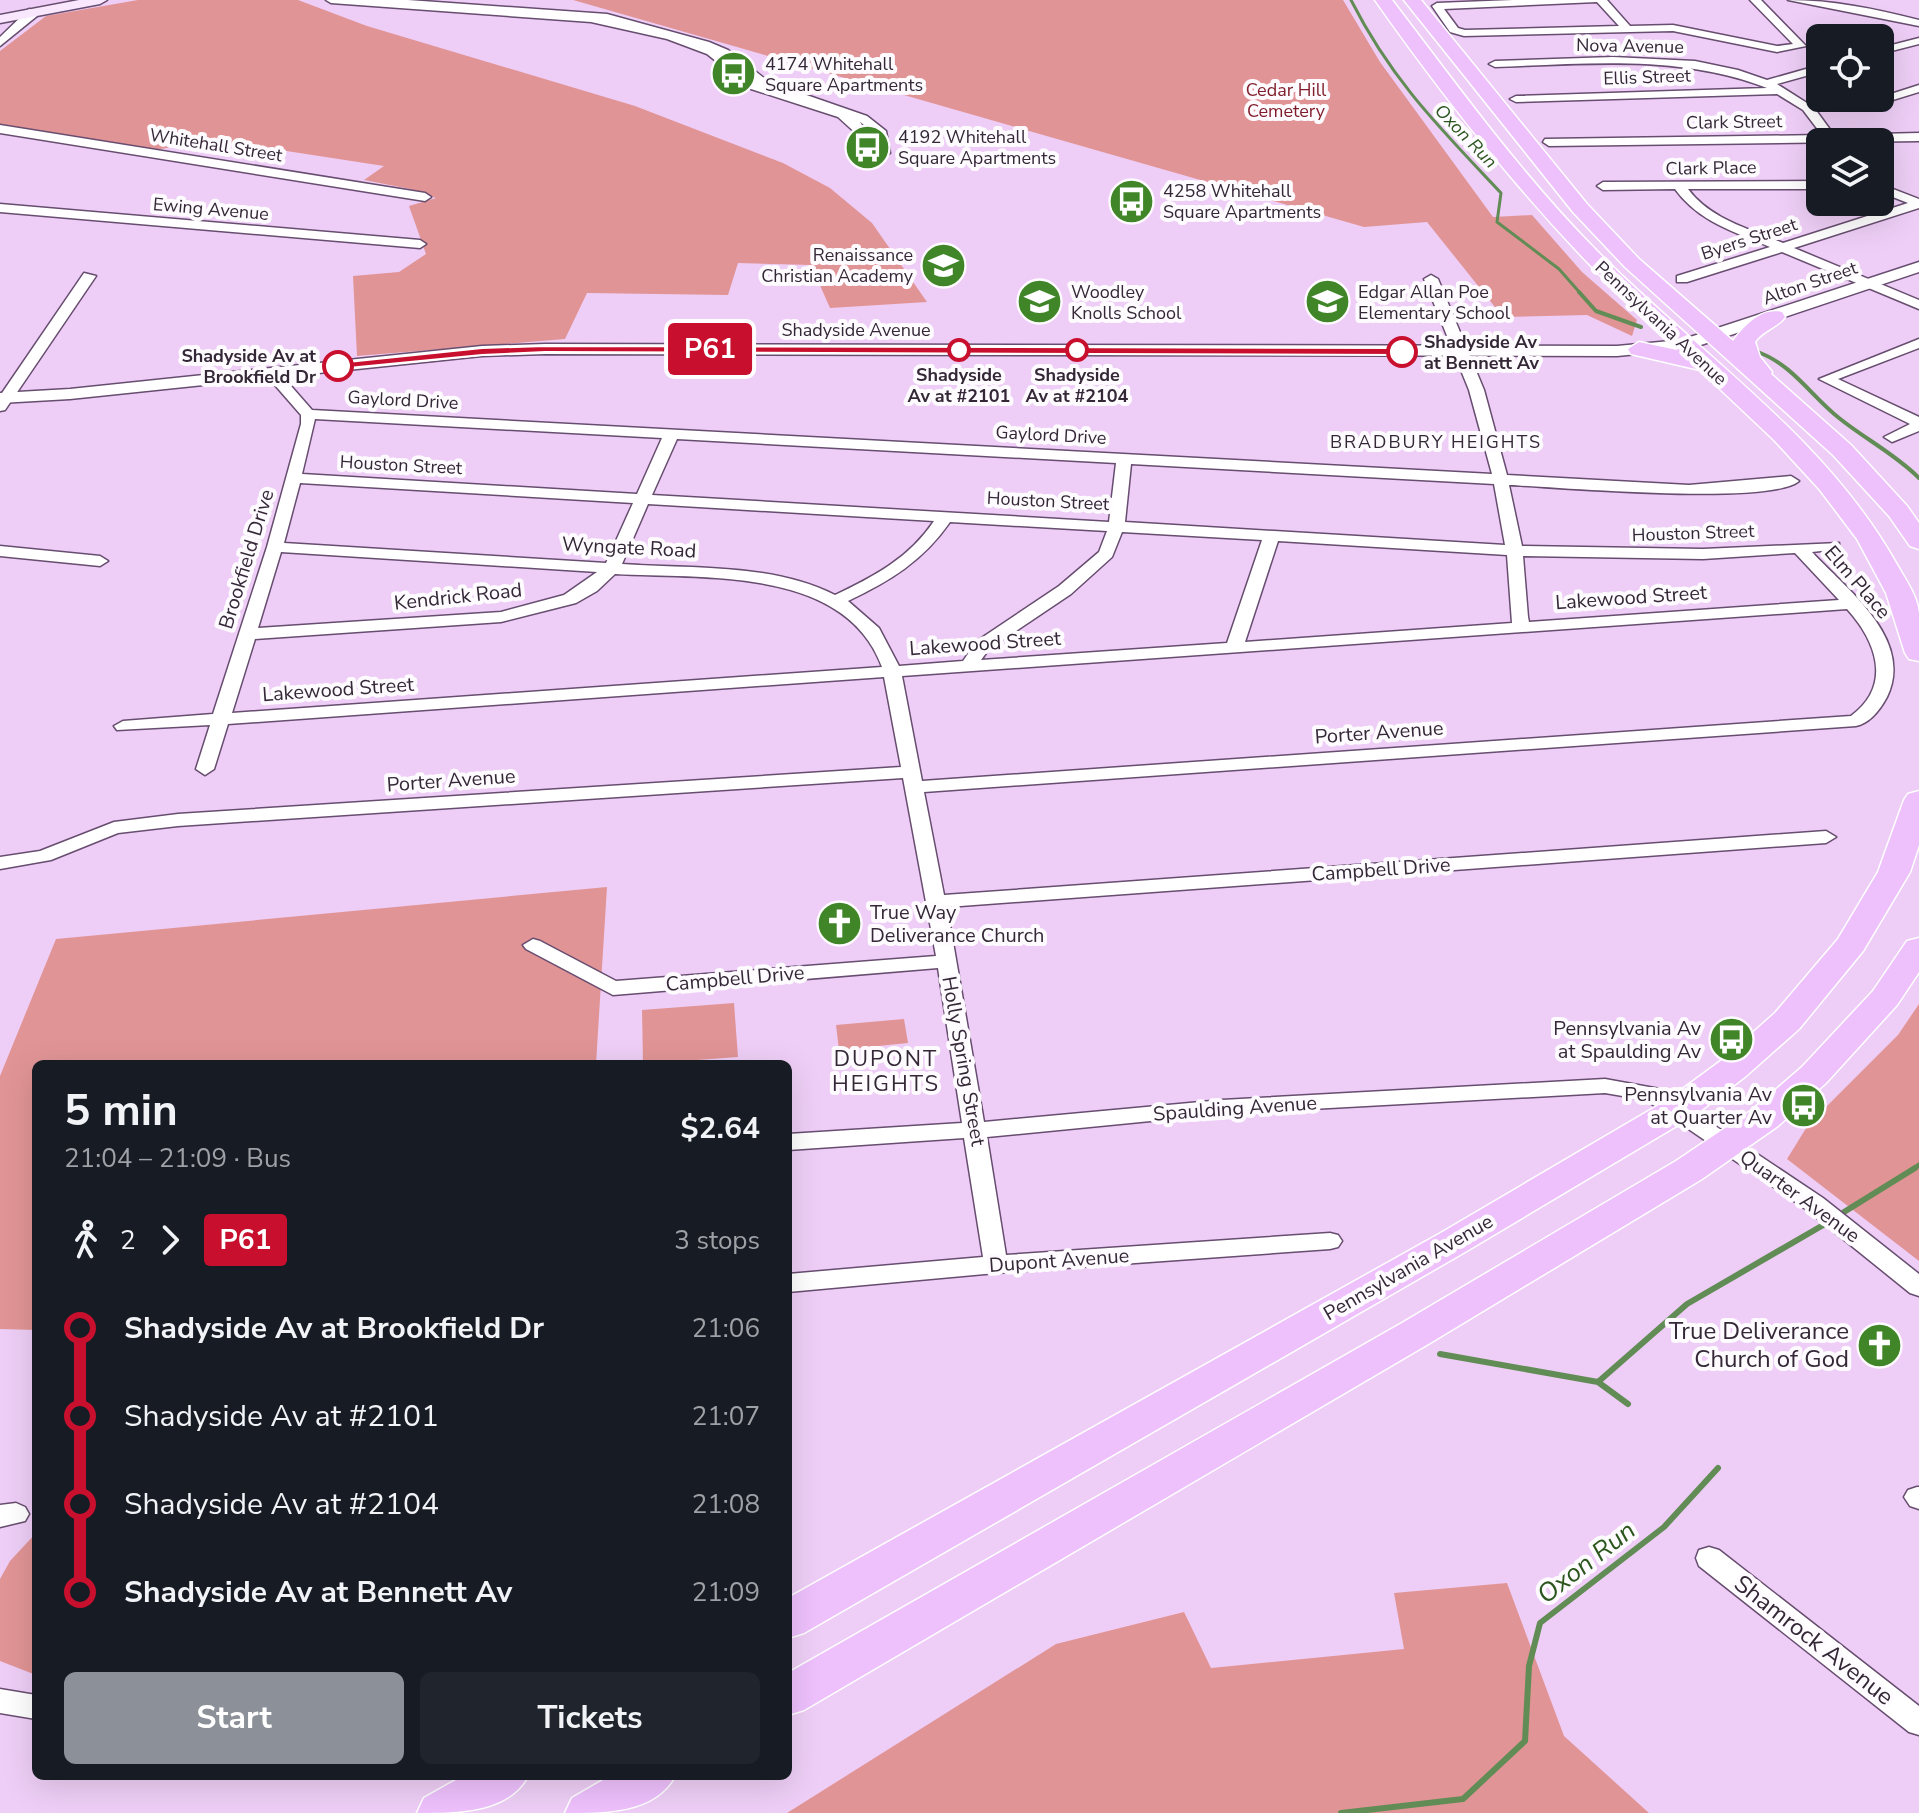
<!DOCTYPE html>
<meta charset="utf-8">
<style>
body{margin:0;font-family:"Nunito Sans",sans-serif;background:#20242c;color:#f1f3f6;height:100vh;display:flex;flex-direction:column;font-size:30px;white-space:nowrap}
*{box-sizing:border-box;margin:0}
p{font-size:26px;color:#9ea1a6}
.icon{flex:none;width:44px;height:44px;fill:none;stroke:currentColor;stroke-width:2;stroke-linecap:round;stroke-linejoin:round}
.map{position:relative;flex:1;overflow:hidden}
.details{position:absolute;left:32px;top:1060px;width:760px;height:720px;display:flex;flex-direction:column;background:#171b24;border-radius:12px;box-shadow:0 8px 32px #0002}
.details>*{flex:none}
.badge{padding:0 16px;border-radius:6px;font-size:28px;line-height:52px}
.buttons{position:absolute;left:1806px;top:24px;display:grid;gap:16px}
.buttons a{display:grid;place-items:center;width:88px;height:88px;border-radius:12px;background:#171b24;box-shadow:0 8px 32px #0002;font-size:40px}
.map>.badge{position:absolute;translate:-50% -50%;box-shadow:0 0 0 4px #fff}
.legs{display:flex;align-items:center;gap:12px;height:88px;padding:0 32px;font-size:26px}
.legs p{margin-inline-start:auto}
.head{display:flex;align-items:center;justify-content:space-between;height:136px;padding:0 32px}
h1{font-size:44px;font-weight:700;line-height:60px}
.primary-button{display:flex;gap:16px;margin-top:auto;padding:16px 32px}
.primary-button a{flex:1;height:92px;border-radius:12px;background:#8c9099;color:#fff;font-size:32px;font-weight:700;line-height:92px;text-align:center}
.primary-button a+a{background:#20242c;color:#f1f3f6}
ul{padding:0 32px;list-style:none}
li{display:flex;align-items:center;gap:28px;height:88px;font-size:30px}
li i{display:grid;place-items:center;width:12px;height:100%;margin:0 10px;background:currentColor}
li i::after{content:'';width:20px;height:20px;margin:-10px;border:6px solid;border-radius:50%;background:#171b24}
li p{margin-inline-start:auto}
li:first-child i{background:linear-gradient(#0000 50%,currentColor 0)}
li:last-child i{background:linear-gradient(currentColor 50%,#0000 0)}
.map>svg:first-child{display:block}
.green{fill:#e19495}
.lines{fill:none;stroke-linecap:round;stroke-linejoin:round}
.stream-far3{stroke:#628c55;stroke-width:3}
.stream-far2{stroke:#628c55;stroke-width:4}
.stream-far1{stroke:#628c55;stroke-width:5}
.stream{stroke:#628c55;stroke-width:6}
.minor-casing{stroke:#674d6f;stroke-width:3}
.tertiary-casing{stroke:#674d6f;stroke-width:3}
.secondary-casing{stroke:#674d6f;stroke-width:3}
.trunk-casing{stroke:#fff;stroke-width:3}
.minor{fill:#fff;fill-rule:evenodd}
.tertiary{fill:#fff;fill-rule:evenodd}
.secondary{fill:#f9e7fe;fill-rule:evenodd}
.trunk{fill:#eec0fc;fill-rule:evenodd}
.line-1{fill:#c8102e;stroke:#fff;stroke-width:2}
.stop-1-dot{fill:#fff;stroke:#c8102e;stroke-width:4}
.labels{text-anchor:middle;stroke-width:8;stroke-linejoin:round;paint-order:stroke}
.far-street-label{font-size:18px;fill:#342837;stroke:#fefbff}
.far-poi-label{font-size:18px;fill:#342837;stroke:#fefbff;text-anchor:start}
.far-park-label{font-size:18px;fill:#7e1c29;stroke:#fefbff}
.far-water-label{font-size:18px;font-style:italic;fill:#2a551c;stroke:#fefbff}
.far-stop-label{font-size:18px;font-weight:bold;fill:#342837;stroke:#fefbff}
.far-neighbourhood-label{font-size:18px;letter-spacing:2px;fill:#342837;stroke:#fefbff}
.street-label{font-size:20px;fill:#342837;stroke:#fefbff}
.poi-label{font-size:20px;fill:#342837;stroke:#fefbff;text-anchor:end}
.neighbourhood-label{font-size:22px;letter-spacing:2px;fill:#342837;stroke:#fefbff}
.near-poi-label{font-size:24px;fill:#342837;stroke:#fefbff;text-anchor:end}
.near-street-label{font-size:24px;fill:#342837;stroke:#fefbff}
.near-water-label{font-size:26px;font-style:italic;fill:#2a551c;stroke:#fefbff}
</style>
<div class="map">
<svg width="1919" height="1813" viewBox="0 0 1919 1813">
<rect width="100%" height="100%" fill="#eecef6"/>
<!-- green -->
<path class="green" d="M 138,0 L 298,0 L 367,26 L 635,106 L 783,163 L 830,188 L 872,223 L 927,302 L 830,308 L 811,265 L 738,263 L 728,295 L 587,293 L 565,339 L 357,356 L 353,276 L 399,272 L 426,254 L 409,206 L 436,198 L 410,189 L 364,180 L 384,166 L 215,140 L 155,150 L 0,124 L 0,51 L 46,16 Z
M 573,0 L 1343,0 L 1380,62 L 1493,217 L 1532,215 L 1582,272 L 1637,320 L 1632,336 L 1587,315 L 1503,317 L 1427,222 L 1364,227 Z
M 607,887 L 596,1064 L 36,1064 L 36,1330 L 0,1329 L 0,1076 L 56,939 Z
M 734,1003 L 738,1057 L 643,1064 L 642,1010 Z
M 1919,1004 L 1919,1261 L 1787,1159 L 1808,1125 L 1898,1035 Z
M 904,1019 L 908,1043 L 839,1050 L 836,1025 Z
M 36,1533 L 36,1675 L 0,1661 L 0,1579 L 10,1561 Z
M 1507,1583 L 1564,1736 L 1649,1813 L 787,1813 L 1056,1644 L 1184,1612 L 1211,1668 L 1404,1649 L 1394,1593 Z"/>
<g class="lines">
<!-- stream-far3 -->
<path class="stream-far3" d="M 1351,0 C 1392,81 1440,128 1501,193 L 1497,222 L 1559,269 L 1581,294"/>
<!-- stream-far2 -->
<path class="stream-far2" d="M 1579,292 L 1596,311 L 1641,327
M 1758,352 C 1793,365 1811,396 1839,418 C 1865,439 1895,454 1919,478"/>
<!-- stream-far1 -->
<path class="stream-far1" d="M 1912,1170 L 1919,1165"/>
<!-- stream -->
<path class="stream" d="M 1844,1212 L 1915,1168
M 1440,1354 L 1598,1382 L 1687,1304 L 1825,1224
M 1598,1382 L 1628,1404
M 1341,1813 L 1463,1799 L 1525,1741 L 1529,1666 L 1540,1623 L 1664,1527 L 1718,1468"/>
<defs>
<path id="minor" d="M 326,0 L 408,0 L 607,14 L 709,42 L 728,50 L 769,82 L 867,116 L 886,131 L 890,153 L 884,157 L 867,156 L 860,137 L 838,117 L 751,89 L 707,54 L 667,39 L 591,22 L 331,3 ZM 860,122 L 874,132 L 877,149 Z
M 1513,0 L 1607,0 L 1630,26 L 1673,25 L 1777,46 L 1793,44 L 1750,0 L 1761,0 L 1806,46 L 1777,52 L 1673,31 L 1464,36 L 1450,32 L 1432,6 L 1437,3 ZM 1597,2 L 1619,26 L 1465,30 L 1458,28 L 1444,9 Z
M 1788,0 C 1833,0 1876,9 1919,20 L 1919,26 Z
M 29,9 L 37,12 L 37,16 L 0,46 L 0,37 Z
M 1919,38 L 1919,44 L 1880,54 L 1880,48 Z
M 1613,57 L 1695,61 L 1738,70 L 1767,80 L 1820,65 L 1820,72 L 1777,84 L 1807,103 L 1869,101 L 1919,85 L 1919,92 L 1870,107 L 1815,109 L 1834,135 L 1919,133 L 1919,141 L 1549,146 L 1543,142 L 1545,139 L 1822,135 L 1803,110 L 1777,94 L 1516,102 L 1510,99 L 1516,96 L 1767,88 C 1680,54 1586,64 1495,67 L 1489,64 L 1495,61 Z
M 0,125 L 425,193 L 431,197 L 425,201 L 0,133 Z
M 1820,181 L 1820,189 L 1688,189 C 1710,219 1750,229 1783,243 L 1908,203 L 1880,192 L 1880,184 L 1919,199 L 1919,208 L 1794,248 L 1919,300 L 1919,309 L 1782,252 L 1687,282 L 1677,282 L 1677,276 L 1770,247 C 1735,232 1699,222 1675,189 L 1603,190 L 1597,186 L 1603,182 Z
M 0,204 L 420,240 L 426,244 L 420,248 L 0,212 Z
M 84,273 L 96,276 L 5,410 L 0,411 L 0,396 Z
M 1431,275 L 1438,279 L 1484,390 L 1507,475 L 1689,485 L 1791,476 L 1799,481 C 1770,506 1557,487 1509,485 L 1522,546 L 1703,549 L 1839,543 L 1839,549 L 1812,552 C 1846,589 1915,639 1887,697 C 1880,710 1870,723 1856,726 L 924,792 L 944,895 L 1826,831 L 1836,837 L 1826,843 L 947,907 L 984,1122 L 1222,1100 L 1605,1079 L 1660,1089 L 1823,1198 L 1919,1274 L 1919,1296 L 1910,1293 L 1807,1210 L 1646,1100 L 1605,1093 L 1222,1114 L 987,1137 L 1006,1255 L 1330,1233 L 1338,1235 L 1342,1241 L 1338,1247 L 1330,1249 L 996,1273 L 788,1292 L 788,1274 L 983,1257 L 964,1138 L 788,1150 L 788,1134 L 962,1123 L 938,968 L 613,995 L 526,949 L 523,945 L 533,939 L 540,941 L 616,981 L 936,956 L 903,778 L 178,826 L 118,833 L 51,860 L 0,869 L 0,857 L 40,851 L 114,822 L 178,814 L 901,767 L 884,677 L 228,724 L 214,769 L 205,775 L 196,769 L 210,725 L 117,730 L 114,726 L 123,721 L 213,714 L 267,547 L 301,424 L 301,415 L 267,376 L 267,370 L 277,370 L 312,410 L 1492,474 L 1469,390 L 1424,279 ZM 315,419 L 662,438 L 637,494 L 302,474 ZM 677,439 L 1116,463 L 1109,522 L 652,495 ZM 1131,464 L 1494,484 L 1505,545 L 1125,522 ZM 300,483 L 633,503 L 606,563 L 284,543 ZM 648,504 L 934,521 C 909,558 875,576 835,595 C 772,563 691,569 622,564 ZM 950,522 L 1107,531 L 1099,552 L 1059,586 L 977,641 L 963,661 L 899,666 L 879,628 L 848,601 C 890,581 923,561 950,522 ZM 1122,532 L 1262,540 L 1227,643 L 981,660 L 989,649 L 1071,594 L 1112,557 ZM 1278,541 L 1507,555 L 1512,623 L 1245,642 ZM 281,552 L 597,572 L 564,595 L 501,612 L 258,628 ZM 1795,553 L 1839,600 L 1529,622 L 1528,617 L 1523,556 L 1703,559 ZM 615,574 C 704,579 845,566 882,667 L 232,713 L 255,639 L 501,622 L 576,603 L 597,591 ZM 1847,609 C 1876,641 1893,685 1851,716 L 922,781 L 902,676 Z
M 1919,339 L 1919,348 L 1838,379 L 1919,417 L 1919,431 L 1892,442 L 1884,437 L 1910,424 L 1819,379 Z
M 0,546 L 100,556 L 108,561 L 100,566 L 0,556 Z
M 1917,1487 L 1919,1487 L 1919,1509 L 1910,1506 L 1904,1497 L 1908,1490 Z
M 16,1503 L 25,1507 L 29,1514 L 25,1521 L 0,1527 L 0,1505 Z
M 1709,1547 L 1719,1550 L 1919,1706 L 1919,1735 L 1909,1732 L 1699,1566 L 1696,1558 L 1699,1550 Z
M 0,1689 L 36,1695 L 36,1719 L 0,1713 Z"/>
<path id="tertiary" d="M 1919,262 L 1919,272 L 1689,349 L 1617,356 L 545,354 L 482,356 L 70,399 L 0,403 L 0,393 L 70,389 L 482,346 L 545,344 L 1617,346 L 1681,340 Z"/>
<path id="secondary" d="M 79,0 L 107,0 L 100,4 L 0,23 L 0,15 Z"/>
<path id="trunk" d="M 1375,0 L 1392,0 C 1457,85 1520,173 1595,249 C 1696,352 1824,435 1896,563 C 1905,579 1917,595 1919,613 C 1919,628 1919,646 1919,661 L 1909,659 L 1905,653 L 1886,593 L 1857,539 L 1820,490 L 1774,440 L 1700,370 L 1631,354 L 1628,349 L 1639,342 L 1677,350 C 1561,244 1465,128 1375,0 Z
M 1404,0 L 1421,0 L 1587,204 L 1639,259 L 1733,341 C 1744,326 1761,307 1782,312 L 1785,317 C 1777,328 1763,330 1755,342 L 1760,357 L 1772,372 L 1771,374 L 1851,445 L 1907,506 L 1919,523 L 1919,549 L 1910,546 L 1889,516 L 1833,455 L 1625,267 L 1573,212 Z
M 1919,791 L 1919,845 L 1910,872 L 1863,951 L 1799,1029 L 1746,1076 L 1695,1115 L 1465,1252 L 804,1633 L 788,1638 L 788,1598 L 1439,1234 L 1669,1099 L 1722,1060 L 1775,1013 L 1838,939 L 1878,872 L 1904,800 L 1908,794 Z
M 1919,938 L 1919,972 L 1897,1005 L 1826,1083 L 1778,1126 L 1702,1179 L 1430,1343 L 804,1710 L 788,1715 L 788,1673 L 1402,1323 L 1676,1161 L 1752,1110 L 1802,1067 L 1873,991 L 1907,941 Z
M 463,1776 L 528,1776 C 508,1813 458,1813 417,1813 L 424,1798 Z
M 610,1776 L 675,1776 C 655,1813 606,1813 565,1813 L 572,1798 Z"/>
</defs>
<!-- minor casing -->
<use href="#minor" class="minor-casing"/>
<!-- tertiary casing -->
<use href="#tertiary" class="tertiary-casing"/>
<!-- secondary casing -->
<use href="#secondary" class="secondary-casing"/>
<!-- trunk casing -->
<use href="#trunk" class="trunk-casing"/>
<!-- minor -->
<use href="#minor" class="minor"/>
<!-- tertiary -->
<use href="#tertiary" class="tertiary"/>
<!-- secondary -->
<use href="#secondary" class="secondary"/>
<!-- trunk -->
<use href="#trunk" class="trunk"/>
</g>
<!-- line-1 -->
<path class="line-1" d="M 545,346 L 1402,348 L 1407,352 L 1402,355 L 545,352 L 482,355 L 338,369 L 332,366 L 338,363 L 482,348 Z"/>
<!-- icons -->
<defs>
<symbol id="bus-disc" viewBox="-11 -11 22 22"><circle r="9.5" fill="#418529" stroke="#fefbff"/><path d="M-5-6H5V4H4V6H2V4H-2V6H-4V4H-5ZM-3.5-4V0h7V-4ZM-3.5 1.2v1.5H-2V1.2ZM2 1.2v1.5H3.5V1.2Z" fill="#fff"/></symbol>
<symbol id="school-disc" viewBox="-11 -11 22 22"><circle r="9.5" fill="#418529" stroke="#fefbff"/><path d="M0-5L7-2L0 1L-7-2ZM-4 1L0 2.5L4 1V4Q0 6-4 4Z" fill="#fff"/></symbol>
<symbol id="church-disc" viewBox="-11 -11 22 22"><circle r="9.5" fill="#418529" stroke="#fefbff"/><path d="M-1.2-6h2.4v3.5h3.3v2.4h-3.3V6h-2.4V-.1h-3.3v-2.4h3.3Z" fill="#fff"/></symbol>
</defs>
<g fill-rule="evenodd">
<use href="#bus-disc" x="708" y="48" width="51" height="51"/>
<use href="#bus-disc" x="842" y="122" width="51" height="51"/>
<use href="#bus-disc" x="1106" y="176" width="51" height="51"/>
<use href="#school-disc" x="918" y="240" width="51" height="51"/>
<use href="#school-disc" x="1014" y="276" width="51" height="51"/>
<use href="#school-disc" x="1302" y="276" width="51" height="51"/>
<use href="#church-disc" x="814" y="898" width="51" height="51"/>
<use href="#bus-disc" x="1706" y="1014" width="51" height="51"/>
<use href="#bus-disc" x="1778" y="1080" width="51" height="51"/>
<use href="#church-disc" x="1854" y="1320" width="51" height="51"/>
</g>
<!-- markers -->
<g class="stop-1-dot">
<circle cx="959" cy="350" r="10"/>
<circle cx="1077" cy="350" r="10"/>
<circle cx="1402" cy="352" r="14"/>
<circle cx="338" cy="366" r="14"/>
</g>
<g class="labels">
<!-- far-street labels -->
<g class="far-street-label">
<text transform="translate(1630 46) rotate(1)" y="6">Nova Avenue</text>
<text transform="translate(1647 77) rotate(-2)" y="6">Ellis Street</text>
<text transform="translate(1734 122) rotate(-1)" y="6">Clark Street</text>
<text transform="translate(216 145) rotate(9)" y="6">Whitehall Street</text>
<text transform="translate(1711 168) rotate(-1)" y="6">Clark Place</text>
<text transform="translate(211 209) rotate(5)" y="6">Ewing Avenue</text>
<text transform="translate(1749 239) rotate(-18)" y="6">Byers Street</text>
<text transform="translate(1810 283) rotate(-19)" y="6">Alton Street</text>
<text transform="translate(1661 323) rotate(43)" y="6">Pennsylvania Avenue</text>
<text x="856" y="336">Shadyside Avenue</text>
<text transform="translate(403 400) rotate(3)" y="6">Gaylord Drive</text>
<text transform="translate(1051 435) rotate(3)" y="6">Gaylord Drive</text>
<text transform="translate(401 465) rotate(3)" y="6">Houston Street</text>
<text transform="translate(1048 501) rotate(3)" y="6">Houston Street</text>
<text transform="translate(1693 533) rotate(-2)" y="6">Houston Street</text>
</g>
<!-- far-poi labels -->
<g class="far-poi-label">
<text x="765" y="70">4174 Whitehall<tspan x="765" dy="21">Square Apartments</tspan></text>
<text x="898" y="143">4192 Whitehall<tspan x="898" dy="21">Square Apartments</tspan></text>
<text x="1163" y="197">4258 Whitehall<tspan x="1163" dy="21">Square Apartments</tspan></text>
<text x="913" y="261" text-anchor="end">Renaissance<tspan x="913" dy="21">Christian Academy</tspan></text>
<text x="1071" y="298">Woodley<tspan x="1071" dy="21">Knolls School</tspan></text>
<text x="1358" y="298">Edgar Allan Poe<tspan x="1358" dy="21">Elementary School</tspan></text>
</g>
<!-- far-park labels -->
<g class="far-park-label">
<text x="1286" y="96">Cedar Hill<tspan x="1286" dy="21">Cemetery</tspan></text>
</g>
<!-- far-water labels -->
<g class="far-water-label">
<text transform="translate(1466 136) rotate(46)" y="6">Oxon Run</text>
</g>
<!-- far-stop labels -->
<g class="far-stop-label">
<text x="1424" y="348" text-anchor="start">Shadyside Av<tspan x="1424" dy="21">at Bennett Av</tspan></text>
<text x="316" y="362" text-anchor="end">Shadyside Av at<tspan x="316" dy="21">Brookfield Dr</tspan></text>
<text x="959" y="381">Shadyside<tspan x="959" dy="21">Av at #2101</tspan></text>
<text x="1077" y="381">Shadyside<tspan x="1077" dy="21">Av at #2104</tspan></text>
</g>
<!-- far-neighbourhood labels -->
<g class="far-neighbourhood-label">
<text x="1436" y="448">BRADBURY HEIGHTS</text>
</g>
<!-- street labels -->
<g class="street-label">
<text transform="translate(629 547) rotate(3)" y="7">Wyngate Road</text>
<text transform="translate(246 559) rotate(-73)" y="7">Brookfield Drive</text>
<text transform="translate(1858 582) rotate(49)" y="7">Elm Place</text>
<text transform="translate(458 596) rotate(-6)" y="7">Kendrick Road</text>
<text transform="translate(1631 597) rotate(-4)" y="7">Lakewood Street</text>
<text transform="translate(985 643) rotate(-4)" y="7">Lakewood Street</text>
<text transform="translate(338 689) rotate(-4)" y="7">Lakewood Street</text>
<text transform="translate(1379 732) rotate(-4)" y="7">Porter Avenue</text>
<text transform="translate(451 780) rotate(-4)" y="7">Porter Avenue</text>
<text transform="translate(1381 869) rotate(-4)" y="7">Campbell Drive</text>
<text transform="translate(735 978) rotate(-5)" y="7">Campbell Drive</text>
<text transform="translate(964 1061) rotate(80)" y="7">Holly Spring Street</text>
<text transform="translate(1235 1108) rotate(-4)" y="7">Spaulding Avenue</text>
<text transform="translate(1800 1196) rotate(36)" y="7">Quarter Avenue</text>
<text transform="translate(1059 1260) rotate(-4)" y="7">Dupont Avenue</text>
<text transform="translate(1408 1267) rotate(-30)" y="7">Pennsylvania Avenue</text>
</g>
<!-- poi labels -->
<g class="poi-label">
<text x="870" y="919" text-anchor="start">True Way<tspan x="870" dy="23">Deliverance Church</tspan></text>
<text x="1701" y="1035">Pennsylvania Av<tspan x="1701" dy="23">at Spaulding Av</tspan></text>
<text x="1772" y="1101">Pennsylvania Av<tspan x="1772" dy="23">at Quarter Av</tspan></text>
</g>
<!-- neighbourhood labels -->
<g class="neighbourhood-label">
<text x="886" y="1066">DUPONT<tspan x="886" dy="25">HEIGHTS</tspan></text>
</g>
<!-- near-poi labels -->
<g class="near-poi-label">
<text x="1849" y="1339">True Deliverance<tspan x="1849" dy="28">Church of God</tspan></text>
</g>
<!-- near-street labels -->
<g class="near-street-label">
<text transform="translate(1814 1640) rotate(38)" y="8">Shamrock Avenue</text>
</g>
<!-- near-water labels -->
<g class="near-water-label">
<text transform="translate(1586 1562) rotate(-38)" y="9">Oxon Run</text>
</g>
</g>
</svg>
<div class="buttons">
<a><svg class="icon" aria-label="locate" viewBox="0 0 24 24"><circle cx="12" cy="12" r="6"/><path d="M12 2v4M12 18v4M2 12h4M18 12h4"/></svg></a>
<a><svg class="icon" aria-label="layers" viewBox="0 0 24 24"><path d="M12 4l9 5-9 5-9-5zM3 14l9 5 9-5"/></svg></a>
</div>
<b class="badge" style="left:710px;top:349px;background:#c8102e;color:#fff">P61</b>
<section class="details">
<div class="head"><div><h1>5 min</h1><p>21:04 – 21:09 · Bus</p></div><b>$2.64</b></div>
<div class="legs"><svg class="icon" aria-label="walk" viewBox="0 0 24 24"><circle cx="13" cy="4" r="2"/><path d="M13 8l-2 6 4 7M11 14l-3 7M7 12l3-4h3l4 4"/></svg>2<svg class="icon" aria-label="forward" viewBox="0 0 24 24"><path d="M9 5l7 7-7 7"/></svg><b class="badge" style="background:#c8102e;color:#fff">P61</b><p>3 stops</p></div>
<ul>
<li><i style="color:#c8102e"></i><b>Shadyside Av at Brookfield Dr</b><p>21:06</p></li>
<li><i style="color:#c8102e"></i><span>Shadyside Av at #2101</span><p>21:07</p></li>
<li><i style="color:#c8102e"></i><span>Shadyside Av at #2104</span><p>21:08</p></li>
<li><i style="color:#c8102e"></i><b>Shadyside Av at Bennett Av</b><p>21:09</p></li>
</ul>
<div class="primary-button"><a>Start</a><a>Tickets</a></div>
</section>
</div>
